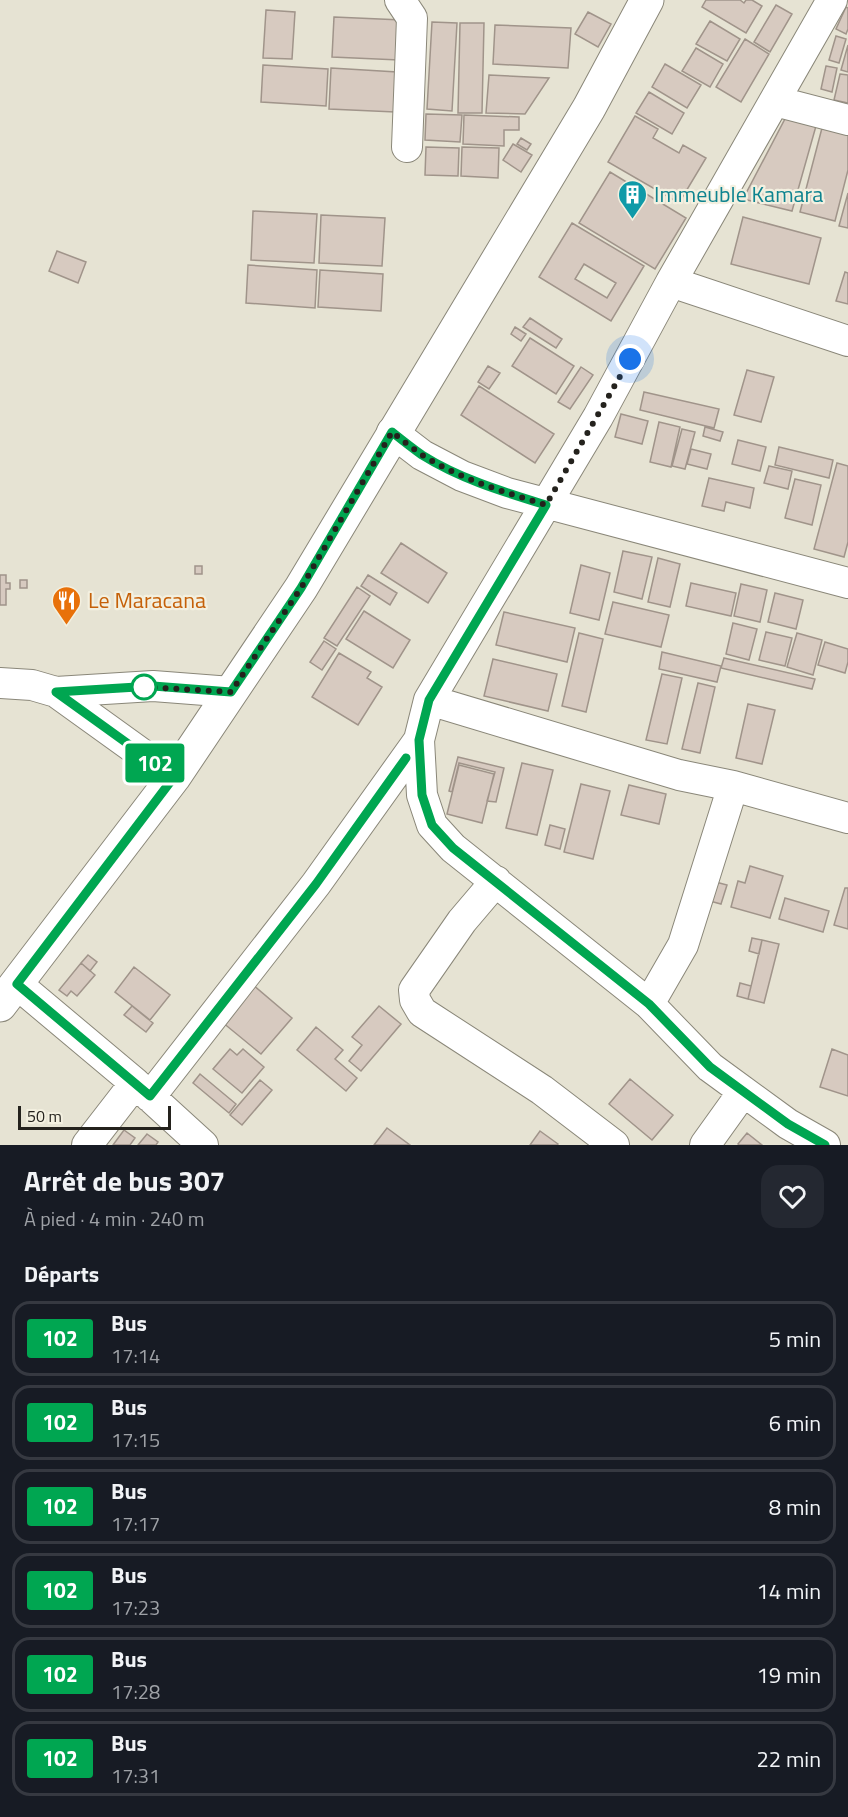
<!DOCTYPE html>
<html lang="fr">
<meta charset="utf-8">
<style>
body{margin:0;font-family:"Titillium Web",sans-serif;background:#242831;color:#f1f3f6;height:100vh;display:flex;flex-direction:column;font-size:22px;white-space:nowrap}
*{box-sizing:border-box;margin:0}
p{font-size:20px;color:#9ea1a6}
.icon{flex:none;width:33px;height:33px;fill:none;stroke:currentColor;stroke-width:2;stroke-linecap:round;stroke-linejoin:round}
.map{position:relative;height:1145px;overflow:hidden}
.drawer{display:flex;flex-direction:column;background:#171b24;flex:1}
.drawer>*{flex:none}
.badge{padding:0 12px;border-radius:4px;font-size:21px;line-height:39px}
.scale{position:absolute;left:18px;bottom:15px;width:153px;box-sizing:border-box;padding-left:6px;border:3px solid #24221d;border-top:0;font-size:16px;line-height:21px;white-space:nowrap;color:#24221d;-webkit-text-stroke:4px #f3f0e0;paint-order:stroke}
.you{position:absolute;width:30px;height:30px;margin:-15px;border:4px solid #fff;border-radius:50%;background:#1a73e8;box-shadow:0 0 0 9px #1a73e833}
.map>.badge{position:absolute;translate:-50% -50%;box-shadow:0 0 0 3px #fff}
h2{padding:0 24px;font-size:22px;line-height:54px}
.round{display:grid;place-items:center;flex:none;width:63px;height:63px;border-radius:18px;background:#242831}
.headline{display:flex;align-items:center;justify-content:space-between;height:102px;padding:0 24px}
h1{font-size:28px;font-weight:700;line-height:45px}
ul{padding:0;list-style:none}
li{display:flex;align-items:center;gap:18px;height:75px;margin:0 12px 9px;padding:0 12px;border:3px solid #363941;border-radius:18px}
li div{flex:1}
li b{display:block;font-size:22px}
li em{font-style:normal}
li .badge{min-width:66px;font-weight:700;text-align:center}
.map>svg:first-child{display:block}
.building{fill:#d7cac0;stroke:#a0948a;stroke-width:1.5;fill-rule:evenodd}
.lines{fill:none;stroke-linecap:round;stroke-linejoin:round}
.minor-casing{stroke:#8a8779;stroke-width:32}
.major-casing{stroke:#8a8779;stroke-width:35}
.minor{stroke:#fff;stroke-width:30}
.major{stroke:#fff;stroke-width:33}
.line-casing{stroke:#fff;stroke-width:14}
.line{stroke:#00a651;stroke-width:9}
.walk{stroke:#24221d;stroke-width:6;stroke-dasharray:0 10.8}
.stop-dot{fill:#fff;stroke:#00a651;stroke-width:3}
.labels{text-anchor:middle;stroke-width:4.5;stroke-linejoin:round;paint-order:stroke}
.culture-label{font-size:22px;fill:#0d838f;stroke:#f3f0e0;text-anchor:start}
.food-label{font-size:22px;fill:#c56008;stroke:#f3f0e0;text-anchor:start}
</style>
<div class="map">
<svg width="848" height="1145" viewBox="0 0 848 1145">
<rect width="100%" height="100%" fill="#e6e3d3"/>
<!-- building -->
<path class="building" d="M 706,0 L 740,0 L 744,3 L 746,0 L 752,0 L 762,6 L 746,33 L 702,7 Z
M 776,5 L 792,14 L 770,52 L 754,42 Z
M 846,7 L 848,8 L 848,29 L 846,34 L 836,29 Z
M 266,10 L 295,12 L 292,59 L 263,58 Z
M 588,12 L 611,24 L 598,47 L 575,34 Z
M 334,17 L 402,20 L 399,60 L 332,57 Z
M 710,21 L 740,39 L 727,61 L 696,44 Z
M 432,22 L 457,23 L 452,111 L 427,109 Z
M 460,23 L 484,23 L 482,113 L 458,113 Z
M 495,25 L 571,28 L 568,68 L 493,64 Z
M 836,36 L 846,39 L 839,63 L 829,60 Z
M 745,39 L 769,54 L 741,102 L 716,87 Z
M 848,45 L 848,72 L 841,70 Z
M 696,48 L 723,64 L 710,87 L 682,71 Z
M 665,64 L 701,85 L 687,108 L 652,87 Z
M 263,65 L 328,69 L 326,106 L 261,102 Z
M 826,66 L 837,68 L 832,92 L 821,89 Z
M 331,68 L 397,72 L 395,112 L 329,109 Z
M 840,74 L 848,75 L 848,103 L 834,100 Z
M 489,75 L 549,78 L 525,114 L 486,113 Z
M 649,92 L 684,113 L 672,134 L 636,113 Z
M 426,114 L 462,115 L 460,142 L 425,140 Z
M 464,115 L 519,117 L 519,130 L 504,130 L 504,146 L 463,144 Z
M 635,116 L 658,129 L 653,138 L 679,153 L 683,145 L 706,158 L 679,203 L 608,162 Z
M 786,117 L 816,126 L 792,211 L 743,199 Z
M 822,128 L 848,135 L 848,170 L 835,221 L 800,212 Z
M 521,138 L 531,144 L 527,150 L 517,144 Z
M 513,144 L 532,155 L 521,172 L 503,160 Z
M 426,147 L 459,148 L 458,176 L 425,175 Z
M 462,147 L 499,148 L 498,178 L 461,176 Z
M 610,172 L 686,218 L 655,269 L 579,223 Z
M 848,193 L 848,228 L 839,226 Z
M 253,211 L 317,214 L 314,263 L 251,260 Z
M 321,215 L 385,218 L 382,266 L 319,263 Z
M 743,217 L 821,238 L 809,284 L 731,264 Z
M 572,223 L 644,266 L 611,321 L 539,277 ZM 584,264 L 616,283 L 607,298 L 575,279 Z
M 57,251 L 86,262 L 78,283 L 49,271 Z
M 248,265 L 317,270 L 315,308 L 246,303 Z
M 320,270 L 383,274 L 381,311 L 318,307 Z
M 845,272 L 848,273 L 848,304 L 836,301 Z
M 530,318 L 562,339 L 556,348 L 523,327 Z
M 515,327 L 526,334 L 521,341 L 511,334 Z
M 530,338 L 574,366 L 556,394 L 512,366 Z
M 488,366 L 500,373 L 489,389 L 478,382 Z
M 581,367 L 593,375 L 570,409 L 558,402 Z
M 747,370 L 774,377 L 761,422 L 734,415 Z
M 479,386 L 554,434 L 535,463 L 461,415 Z
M 644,392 L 719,409 L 714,428 L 640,410 Z
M 621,414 L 648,421 L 642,444 L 615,437 Z
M 659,422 L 680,427 L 671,467 L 650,462 Z
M 705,427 L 723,432 L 720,441 L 703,436 Z
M 682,429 L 695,432 L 685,469 L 672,466 Z
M 738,440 L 766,447 L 760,471 L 732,464 Z
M 779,447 L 833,460 L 829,478 L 775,465 Z
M 691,449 L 711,454 L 707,469 L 687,464 Z
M 837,463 L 848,466 L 848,542 L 844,557 L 814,549 Z
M 769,466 L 792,471 L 788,489 L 764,483 Z
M 709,478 L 754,488 L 750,508 L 726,502 L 724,511 L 702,506 Z
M 795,479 L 821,485 L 812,525 L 785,518 Z
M 401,543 L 447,573 L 428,603 L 381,573 Z
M 623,551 L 652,557 L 642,599 L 614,592 Z
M 658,558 L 680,564 L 670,607 L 648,602 Z
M 581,565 L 610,573 L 599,620 L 570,613 Z
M 195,566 L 202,566 L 202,574 L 195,574 Z
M 0,575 L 6,575 L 6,583 L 10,583 L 10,589 L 6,589 L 6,605 L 0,605 Z
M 368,575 L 397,593 L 390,605 L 361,586 Z
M 20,580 L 27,580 L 27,588 L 20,588 Z
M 691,583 L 736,593 L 731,616 L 686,606 Z
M 741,584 L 767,590 L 760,622 L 734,616 Z
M 357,587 L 370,596 L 337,646 L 324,638 Z
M 775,593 L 803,600 L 796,629 L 768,622 Z
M 613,602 L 669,615 L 661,647 L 605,634 Z
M 364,611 L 410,640 L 393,668 L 346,639 Z
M 504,612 L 575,628 L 567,662 L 496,645 Z
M 733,623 L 757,629 L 749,660 L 726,654 Z
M 766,632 L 792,638 L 785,666 L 759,660 Z
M 579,633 L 603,639 L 586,712 L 562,706 Z
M 797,633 L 822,640 L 813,675 L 787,667 Z
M 324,641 L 336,649 L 322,670 L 310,662 Z
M 825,642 L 848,649 L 848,662 L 845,673 L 818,665 Z
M 662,652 L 721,666 L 717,682 L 659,669 Z
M 339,653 L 371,672 L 367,678 L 382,687 L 358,725 L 312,697 Z
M 724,658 L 815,679 L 812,689 L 721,668 Z
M 493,659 L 557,674 L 548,711 L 484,696 Z
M 662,674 L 682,678 L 667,744 L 646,740 Z
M 698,683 L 715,687 L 700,753 L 682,749 Z
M 748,704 L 775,710 L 762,764 L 736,758 Z
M 458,757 L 504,768 L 496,802 L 487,801 L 495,772 L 459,763 L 452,792 L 449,791 Z
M 522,763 L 553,770 L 537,835 L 506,828 Z
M 459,765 L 494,774 L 482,823 L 447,814 Z
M 581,784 L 610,791 L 593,859 L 564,852 Z
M 629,785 L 666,794 L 659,824 L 621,815 Z
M 550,825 L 565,829 L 560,849 L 545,845 Z
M 750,866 L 783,876 L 770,918 L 731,907 L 738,881 L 745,883 Z
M 712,881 L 727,885 L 721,904 L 706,900 Z
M 845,888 L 848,888 L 848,929 L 834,925 Z
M 785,898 L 829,911 L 823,932 L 779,919 Z
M 752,938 L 762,940 L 759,954 L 749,951 Z
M 762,940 L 779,944 L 764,1003 L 748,999 Z
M 88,955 L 97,962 L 90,971 L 81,963 Z
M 81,963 L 95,975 L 77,996 L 71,991 L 67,996 L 59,990 Z
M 134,967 L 170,995 L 150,1020 L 115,992 Z
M 740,983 L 751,986 L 748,999 L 737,996 Z
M 253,985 L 292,1018 L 261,1054 L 222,1022 Z
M 132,1006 L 153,1023 L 146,1032 L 124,1015 Z
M 379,1006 L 401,1024 L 361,1071 L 349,1061 L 362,1045 L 352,1037 Z
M 316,1027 L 343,1050 L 335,1059 L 357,1078 L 346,1091 L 297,1050 Z
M 230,1049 L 237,1055 L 243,1049 L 264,1067 L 242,1093 L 213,1069 Z
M 832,1049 L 848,1055 L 848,1096 L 820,1087 Z
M 200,1074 L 236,1104 L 229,1113 L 193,1083 Z
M 630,1079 L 673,1115 L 652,1140 L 609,1104 Z
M 260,1080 L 272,1090 L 242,1125 L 230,1115 Z
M 387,1128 L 410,1145 L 374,1145 Z
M 124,1130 L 135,1138 L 130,1145 L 113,1145 Z
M 540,1131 L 558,1144 L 557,1145 L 530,1145 Z
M 747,1133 L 762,1145 L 739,1145 L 738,1144 Z
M 147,1134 L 158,1142 L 156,1145 L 138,1145 Z"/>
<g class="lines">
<defs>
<path id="minor" d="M 400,0 L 412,18 L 407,147
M 775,101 L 848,120
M 671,282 L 848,341
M 392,432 L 422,455 L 462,476 L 507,493 L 848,583
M 0,683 L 32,685 L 56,692 L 174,777
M 56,692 L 153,686 L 231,692
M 429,700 L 679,775 L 733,786 L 848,818
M 496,881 L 462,921 L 414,990 L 415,1000 L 422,1012 L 542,1090 L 614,1145
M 17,984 L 135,1083 L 203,1145
M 649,1004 L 683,945 L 733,786
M 150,1097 L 316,884 L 419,740
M 87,1145 L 135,1083
M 705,1145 L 743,1092
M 825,1145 L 788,1124 L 710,1067 L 649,1004 L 453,848 L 432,825 L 422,795 L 419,740 L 429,700 L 598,417 L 671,282 L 832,0"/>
<path id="major" d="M 0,1005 L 174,777 L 301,588 L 589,108 L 647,0"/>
</defs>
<!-- minor casing -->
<use href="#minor" class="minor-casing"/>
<!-- major casing -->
<use href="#major" class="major-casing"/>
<!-- minor -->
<use href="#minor" class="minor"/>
<!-- major -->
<use href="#major" class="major"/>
</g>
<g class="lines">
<defs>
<path id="line" d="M 406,758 L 316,884 L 150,1096 L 17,984 L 174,777 L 56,692 L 153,686 L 231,692 L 301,588 L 392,432 C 402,440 412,448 422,455 C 460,479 504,492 546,505 L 429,700 L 419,740 L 422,795 L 432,825 L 453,848 L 649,1004 L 710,1067 L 788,1124 L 825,1145"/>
</defs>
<!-- line casing -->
<use href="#line" class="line-casing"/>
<!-- line -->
<use href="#line" class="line"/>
<!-- walk -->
<path class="walk" d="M 144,687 L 231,692 L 301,588 L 392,432 C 402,440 412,448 422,455 C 460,479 504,492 546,505 L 630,359"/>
</g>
<!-- icons -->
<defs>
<symbol id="building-pin" viewBox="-11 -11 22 30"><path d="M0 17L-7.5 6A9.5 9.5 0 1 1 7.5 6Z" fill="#0f9aa8" stroke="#f3f0e0"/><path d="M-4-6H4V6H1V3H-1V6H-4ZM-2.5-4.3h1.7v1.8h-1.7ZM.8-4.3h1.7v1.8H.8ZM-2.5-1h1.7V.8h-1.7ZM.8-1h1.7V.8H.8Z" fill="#fff"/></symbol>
<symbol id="restaurant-pin" viewBox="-11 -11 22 30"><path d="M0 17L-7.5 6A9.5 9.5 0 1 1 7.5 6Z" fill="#e8710a" stroke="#f3f0e0"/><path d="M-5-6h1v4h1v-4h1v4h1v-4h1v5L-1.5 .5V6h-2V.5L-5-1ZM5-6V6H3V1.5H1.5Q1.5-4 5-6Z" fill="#fff"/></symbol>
</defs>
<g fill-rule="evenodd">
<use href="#building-pin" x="616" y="178" width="33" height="45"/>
<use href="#restaurant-pin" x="50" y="584" width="33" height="45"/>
</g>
<!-- markers -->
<circle class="stop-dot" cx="144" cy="687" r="12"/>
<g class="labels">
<!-- culture labels -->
<g class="culture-label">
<text x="654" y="202">Immeuble Kamara</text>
</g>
<!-- food labels -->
<g class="food-label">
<text x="88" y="608">Le Maracana</text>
</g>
</g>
</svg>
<div class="scale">50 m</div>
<div class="you" style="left:630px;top:359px"></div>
<b class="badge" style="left:155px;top:763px;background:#00a651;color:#fff">102</b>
</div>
<section class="drawer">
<div class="headline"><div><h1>Arrêt de bus 307</h1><p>À pied · 4 min · 240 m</p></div><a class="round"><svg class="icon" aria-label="heart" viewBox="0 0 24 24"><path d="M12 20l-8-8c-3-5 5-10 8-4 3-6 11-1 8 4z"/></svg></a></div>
<h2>Départs</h2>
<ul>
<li><span class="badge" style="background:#00a651;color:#fff">102</span><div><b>Bus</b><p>17:14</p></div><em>5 min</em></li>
<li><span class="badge" style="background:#00a651;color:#fff">102</span><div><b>Bus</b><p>17:15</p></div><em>6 min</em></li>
<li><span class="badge" style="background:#00a651;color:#fff">102</span><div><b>Bus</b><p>17:17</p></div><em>8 min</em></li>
<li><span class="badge" style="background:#00a651;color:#fff">102</span><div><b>Bus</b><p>17:23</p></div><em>14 min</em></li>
<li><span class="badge" style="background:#00a651;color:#fff">102</span><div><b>Bus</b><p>17:28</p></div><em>19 min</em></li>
<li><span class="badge" style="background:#00a651;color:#fff">102</span><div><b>Bus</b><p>17:31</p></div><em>22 min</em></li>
</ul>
</section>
